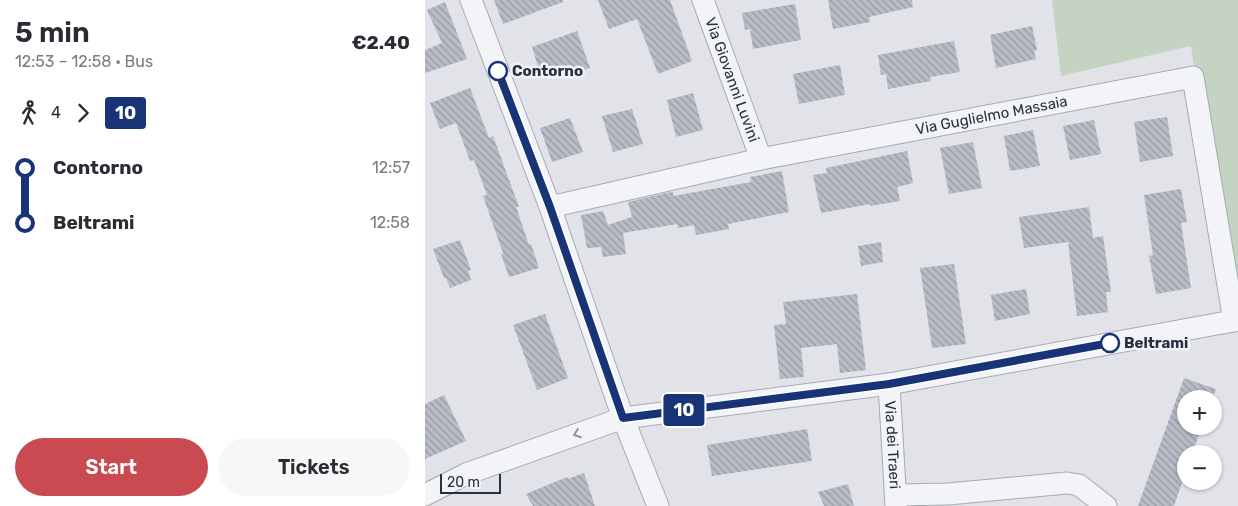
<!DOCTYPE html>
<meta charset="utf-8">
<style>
body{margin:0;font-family:Rubik,sans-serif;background:#f7f7f7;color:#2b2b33;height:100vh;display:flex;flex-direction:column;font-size:19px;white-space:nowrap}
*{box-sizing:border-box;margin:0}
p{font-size:16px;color:#7c7c81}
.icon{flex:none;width:28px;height:28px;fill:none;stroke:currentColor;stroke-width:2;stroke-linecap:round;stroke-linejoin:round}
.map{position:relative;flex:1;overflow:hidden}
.sheet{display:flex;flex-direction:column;background:#fff;width:425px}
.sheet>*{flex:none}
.badge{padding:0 10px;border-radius:4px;font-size:18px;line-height:32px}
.tools{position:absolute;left:752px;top:390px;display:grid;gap:10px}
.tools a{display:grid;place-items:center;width:45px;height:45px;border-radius:50%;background:#fff;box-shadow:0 1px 4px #0004;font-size:25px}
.scale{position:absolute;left:15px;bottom:12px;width:61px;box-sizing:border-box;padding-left:5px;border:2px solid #2a3040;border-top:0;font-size:14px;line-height:18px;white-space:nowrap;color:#2a3040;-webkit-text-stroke:4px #f0f2f7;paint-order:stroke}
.map>.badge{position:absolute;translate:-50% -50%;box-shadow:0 0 0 2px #fff}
.legs{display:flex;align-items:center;gap:8px;height:55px;padding:0 15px;font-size:16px}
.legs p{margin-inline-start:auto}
.summary{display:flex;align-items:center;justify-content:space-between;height:85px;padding:0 15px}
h1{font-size:28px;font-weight:600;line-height:38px}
.action{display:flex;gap:10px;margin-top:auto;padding:10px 15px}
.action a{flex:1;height:58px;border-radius:30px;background:#ca4a52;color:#fff;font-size:20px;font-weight:600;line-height:58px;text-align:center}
.action a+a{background:#f7f7f7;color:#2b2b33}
ul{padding:0 15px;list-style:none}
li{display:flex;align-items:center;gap:18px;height:55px;font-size:19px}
li i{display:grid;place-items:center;width:8px;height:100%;margin:0 6px;background:currentColor}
li i::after{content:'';width:12px;height:12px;margin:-6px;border:4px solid;border-radius:50%;background:#fff}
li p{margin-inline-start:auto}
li:first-child i{background:linear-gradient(#0000 50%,currentColor 0)}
li:last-child i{background:linear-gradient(currentColor 50%,#0000 0)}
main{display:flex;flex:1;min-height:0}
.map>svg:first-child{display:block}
.green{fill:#c5d3c2}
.building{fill:url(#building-back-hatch)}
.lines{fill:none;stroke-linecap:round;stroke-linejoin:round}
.minor-casing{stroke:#a6aab3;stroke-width:23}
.minor{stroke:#f3f4f7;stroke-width:21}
.oneway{stroke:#8e929c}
.line-1-casing{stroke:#fff;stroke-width:11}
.line-1{stroke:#193476;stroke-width:8}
.stop-1-dot{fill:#fff;stroke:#193476;stroke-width:2.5}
.labels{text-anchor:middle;stroke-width:5;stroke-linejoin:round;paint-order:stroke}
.stop-label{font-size:15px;font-weight:bold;fill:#2a3040;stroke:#f0f2f7;text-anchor:start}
.street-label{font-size:15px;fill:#2a3040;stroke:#f0f2f7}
</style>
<main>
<section class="sheet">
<div class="summary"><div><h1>5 min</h1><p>12:53 – 12:58 · Bus</p></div><b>€2.40</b></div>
<div class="legs"><svg class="icon" aria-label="walk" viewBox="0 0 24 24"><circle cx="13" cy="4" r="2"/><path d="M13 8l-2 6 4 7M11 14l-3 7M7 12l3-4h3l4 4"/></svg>4<svg class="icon" aria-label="forward" viewBox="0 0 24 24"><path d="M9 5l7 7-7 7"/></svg><b class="badge" style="background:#193476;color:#fff">10</b></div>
<ul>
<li><i style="color:#193476"></i><b>Contorno</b><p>12:57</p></li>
<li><i style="color:#193476"></i><b>Beltrami</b><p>12:58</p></li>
</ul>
<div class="action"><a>Start</a><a>Tickets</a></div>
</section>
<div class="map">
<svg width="813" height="506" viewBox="0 0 813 506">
<defs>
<pattern id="building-back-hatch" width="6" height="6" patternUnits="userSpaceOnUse" patternTransform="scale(1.25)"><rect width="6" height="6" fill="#b8bcc6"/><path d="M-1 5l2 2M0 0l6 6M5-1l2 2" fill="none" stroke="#9699a2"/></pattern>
</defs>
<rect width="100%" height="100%" fill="#e1e3e9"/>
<!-- green -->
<path class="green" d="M 627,0 L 813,0 L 813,326 L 807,319 L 766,46 L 636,76 Z"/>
<!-- building -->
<path class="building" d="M 69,0 L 138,0 L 138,2 L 78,24 Z
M 173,0 L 245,0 L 267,61 L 233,74 L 212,19 L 184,29 Z
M 403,0 L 487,0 L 488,7 L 444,17 L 445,22 L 408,29 Z
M 20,2 L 42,59 L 0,73 L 0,50 L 17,43 L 2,10 Z
M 370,4 L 376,40 L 328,49 L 325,29 L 320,30 L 317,13 Z
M 607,26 L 612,50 L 609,51 L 611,59 L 571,68 L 565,35 Z
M 152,31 L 165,68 L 151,73 L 148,67 L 126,75 L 124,69 L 115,73 L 107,47 Z
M 529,41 L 535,72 L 505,77 L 506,81 L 463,89 L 461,74 L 456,75 L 453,55 Z
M 415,65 L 420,95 L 374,104 L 368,74 Z
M 45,88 L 64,138 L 68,136 L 94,207 L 91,207 L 104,245 L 106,244 L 114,268 L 84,277 L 76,254 L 78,253 L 58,196 L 62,195 L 49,160 L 45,161 L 31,123 L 15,129 L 5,103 Z
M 268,93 L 278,130 L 251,137 L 242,100 Z
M 207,109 L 218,144 L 188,152 L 177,116 Z
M 742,117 L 748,156 L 715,162 L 709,122 Z
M 145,118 L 158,152 L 127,162 L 115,128 Z
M 669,120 L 676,154 L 645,160 L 638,126 Z
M 608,130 L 615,166 L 585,171 L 579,136 Z
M 548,142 L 557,188 L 524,194 L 515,148 Z
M 482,151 L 488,183 L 472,187 L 475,201 L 445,206 L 445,204 L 396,213 L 388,175 L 402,173 L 401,168 Z
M 357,171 L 364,212 L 303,224 L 304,229 L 271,235 L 269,225 L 253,228 L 252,224 L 198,233 L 201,254 L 178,257 L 176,247 L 162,248 L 156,215 L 178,211 L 183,225 L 207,217 L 203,202 L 241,193 L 248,192 L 248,196 L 326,182 L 325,177 Z
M 756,189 L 762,222 L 756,223 L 766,288 L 731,294 L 724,256 L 728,255 L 719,195 Z
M 664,207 L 668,238 L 678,236 L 686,292 L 681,292 L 683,312 L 652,316 L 643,242 L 599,248 L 594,217 Z
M 35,240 L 46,270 L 43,271 L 46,280 L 25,288 L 21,278 L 19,278 L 8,249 Z
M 456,242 L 458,262 L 436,266 L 433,246 Z
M 529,264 L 541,344 L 507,348 L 495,268 Z
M 601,289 L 605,314 L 570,321 L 566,295 Z
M 432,294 L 441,370 L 415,373 L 412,344 L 376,348 L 379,377 L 355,379 L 349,325 L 361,324 L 358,302 Z
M 120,314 L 143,378 L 112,390 L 88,325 Z
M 759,378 L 791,389 L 787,399 L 761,399 L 761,426 L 777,426 L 767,454 L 761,454 L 761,471 L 749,506 L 713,506 Z
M 19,395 L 41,441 L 0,459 L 0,404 Z
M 382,429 L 387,461 L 287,476 L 282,445 Z
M 159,473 L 170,506 L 108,506 L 101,494 L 142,477 L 143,479 Z
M 423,484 L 429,506 L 399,506 L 393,492 Z"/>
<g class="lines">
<defs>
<g id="minor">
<path d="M 46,0 L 125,207 L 198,418 L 233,506"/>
<path id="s1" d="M 278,0 L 336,159"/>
<path id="s2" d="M 125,207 L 336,159 L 768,77 L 809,321"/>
<path id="s3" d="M 464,384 L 471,506"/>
<path d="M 0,495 L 41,474 L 198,418 L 464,384 L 813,320"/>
<path d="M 471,495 L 523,494 L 642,483 L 654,485 L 681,506"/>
</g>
</defs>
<!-- minor casing -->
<use href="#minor" class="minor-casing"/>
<!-- minor -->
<use href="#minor" class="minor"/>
</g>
<!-- one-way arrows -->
<defs><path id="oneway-chevron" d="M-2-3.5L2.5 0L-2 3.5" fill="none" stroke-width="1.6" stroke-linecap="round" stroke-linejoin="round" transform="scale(1.25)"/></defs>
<use class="oneway" href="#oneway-chevron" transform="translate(152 434) rotate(160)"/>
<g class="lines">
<defs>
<path id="line-1" d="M 73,71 L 125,207 L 198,418 L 464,384 L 685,343"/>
</defs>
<!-- line-1 casing -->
<use href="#line-1" class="line-1-casing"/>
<!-- line-1 -->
<use href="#line-1" class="line-1"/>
</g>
<!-- markers -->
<g class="stop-1-dot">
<circle cx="73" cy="71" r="9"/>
<circle cx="685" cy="343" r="9"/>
</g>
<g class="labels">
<!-- stop labels -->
<g class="stop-label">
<text x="87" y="76">Contorno</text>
<text x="699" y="348">Beltrami</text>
</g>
<!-- street labels -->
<g class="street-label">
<text dy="5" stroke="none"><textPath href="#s1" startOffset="85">Via Giovanni Luvini</textPath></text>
<text dy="5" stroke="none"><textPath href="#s2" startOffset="451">Via Guglielmo Massaia</textPath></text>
<text dy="5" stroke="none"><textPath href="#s3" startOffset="61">Via dei Traeri</textPath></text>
</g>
</g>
</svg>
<div class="tools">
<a>+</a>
<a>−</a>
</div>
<div class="scale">20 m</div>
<b class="badge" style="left:259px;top:410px;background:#193476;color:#fff">10</b>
</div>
</main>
